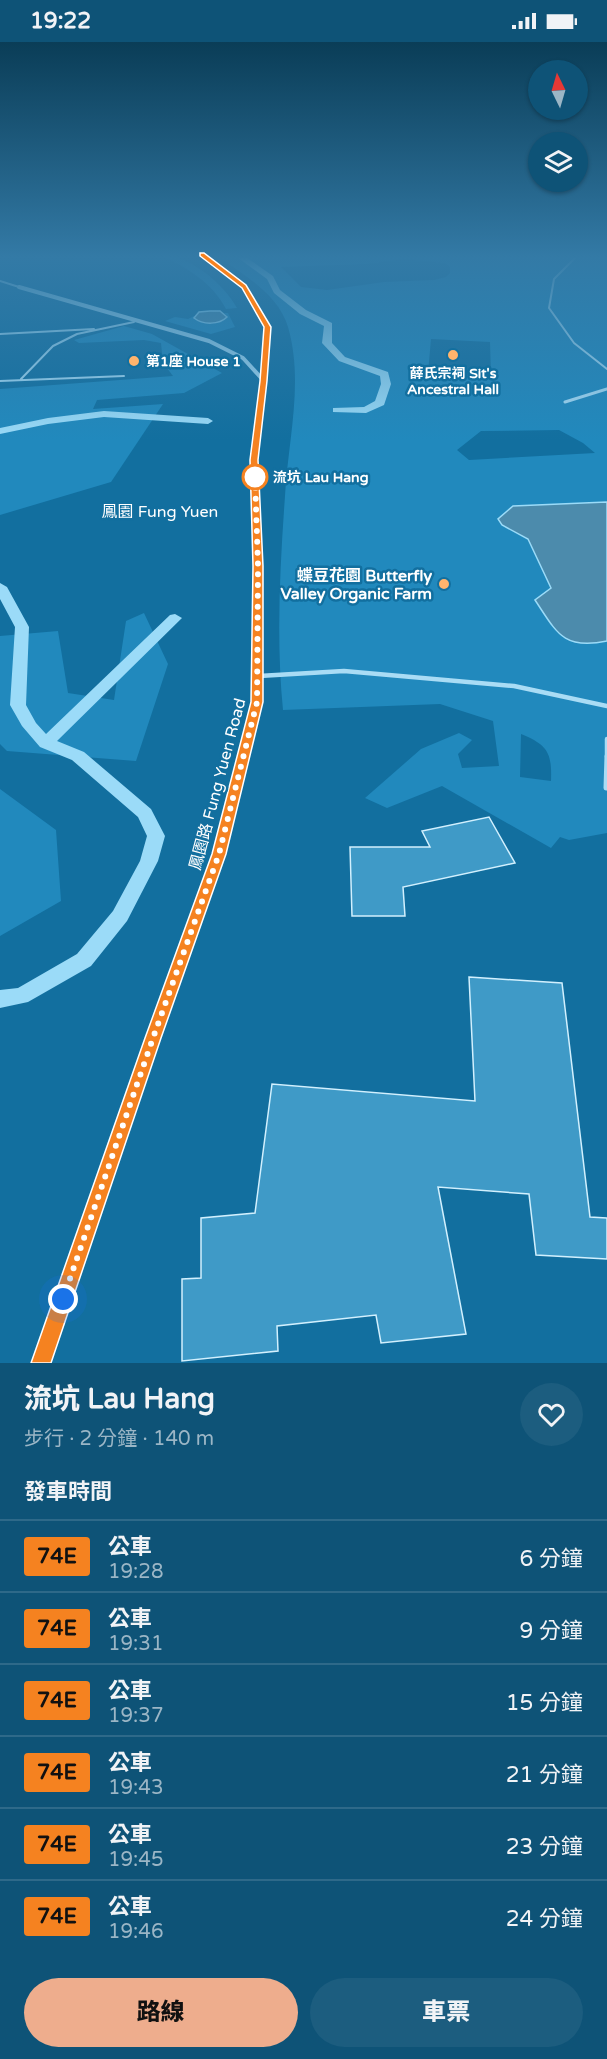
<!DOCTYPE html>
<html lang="zh-TW">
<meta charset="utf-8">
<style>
body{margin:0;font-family:"Varela Round","Noto Sans TC",sans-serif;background:#1c5d7f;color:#f1f3f6;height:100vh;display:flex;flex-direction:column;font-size:22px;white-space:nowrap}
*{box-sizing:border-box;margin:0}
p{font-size:20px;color:#9bb6c6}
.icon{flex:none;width:33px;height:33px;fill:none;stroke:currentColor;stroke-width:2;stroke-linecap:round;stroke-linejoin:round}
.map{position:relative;height:1321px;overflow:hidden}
.side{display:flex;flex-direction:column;background:#0e5377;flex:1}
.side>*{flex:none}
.badge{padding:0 12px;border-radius:4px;font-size:21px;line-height:39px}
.needle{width:39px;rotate:355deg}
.tools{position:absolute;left:528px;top:18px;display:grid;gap:12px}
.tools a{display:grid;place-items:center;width:60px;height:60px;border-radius:50%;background:#0e5377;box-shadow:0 2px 4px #0004;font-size:30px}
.you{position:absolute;width:30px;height:30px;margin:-15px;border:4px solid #fff;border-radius:50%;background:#1a73e8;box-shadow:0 0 0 9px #1a73e833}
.map>.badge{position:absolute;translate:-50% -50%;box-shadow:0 0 0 3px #fff}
h2{padding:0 24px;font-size:22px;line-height:54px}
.round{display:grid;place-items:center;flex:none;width:63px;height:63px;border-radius:32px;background:#1c5d7f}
.head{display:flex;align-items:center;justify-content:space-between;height:102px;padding:0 24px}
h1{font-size:28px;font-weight:800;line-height:45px}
.cta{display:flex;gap:12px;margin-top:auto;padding:12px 24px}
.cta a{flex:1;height:69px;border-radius:36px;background:#eead8d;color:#111;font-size:24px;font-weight:800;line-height:69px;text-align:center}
.cta a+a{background:#1c5d7f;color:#f1f3f6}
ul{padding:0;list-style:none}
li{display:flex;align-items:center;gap:18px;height:72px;padding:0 24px;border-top:2px solid #2e6989}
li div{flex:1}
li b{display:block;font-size:22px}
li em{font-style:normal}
li .badge{min-width:66px;font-weight:700;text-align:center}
.status{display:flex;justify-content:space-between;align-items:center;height:42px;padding:0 30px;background:#0e5377;direction:ltr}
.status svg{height:16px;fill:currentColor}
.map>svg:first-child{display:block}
.green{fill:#2189bd;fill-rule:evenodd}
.water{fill:#4c8bac;stroke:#9bdbf8;stroke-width:1.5}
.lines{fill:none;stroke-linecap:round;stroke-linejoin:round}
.stream{fill:#9bdbf8;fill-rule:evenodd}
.building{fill:#3f9ac7;stroke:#d2f0fe;stroke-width:1.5}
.service-far3{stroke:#a9dcf5;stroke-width:2}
.service-far2{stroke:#a9dcf5;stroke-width:3}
.service-far1{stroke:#a9dcf5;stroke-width:4.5}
.service{stroke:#a9dcf5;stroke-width:5}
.minor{stroke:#a9dcf5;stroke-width:4}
.tertiary{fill:#a9dcf5;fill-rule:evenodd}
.line{fill:#f58220;stroke:#fff;stroke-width:1.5}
.walk{stroke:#fff;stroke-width:6;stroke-dasharray:0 10.8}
.poi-dot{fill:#ffb46d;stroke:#126f9f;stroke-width:2}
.stop-dot{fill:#fff;stroke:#f58220;stroke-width:3}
.labels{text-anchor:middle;stroke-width:5;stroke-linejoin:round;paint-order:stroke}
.far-poi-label{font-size:14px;font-weight:bold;fill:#fff;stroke:#126f9f;text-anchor:start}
.far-stop-label{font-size:14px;font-weight:bold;fill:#fff;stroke:#126f9f;text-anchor:start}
.far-quarter-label{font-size:16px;fill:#fff;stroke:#126f9f}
.poi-label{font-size:16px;font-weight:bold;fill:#fff;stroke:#126f9f;text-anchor:end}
.street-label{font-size:16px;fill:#fff;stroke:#126f9f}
</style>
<div class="status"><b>19:22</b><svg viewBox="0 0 49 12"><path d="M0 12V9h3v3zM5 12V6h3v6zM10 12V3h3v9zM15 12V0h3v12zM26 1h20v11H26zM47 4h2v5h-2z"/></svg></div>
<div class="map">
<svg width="607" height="1321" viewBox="0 0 607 1321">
<rect width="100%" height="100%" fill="#126f9f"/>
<!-- green -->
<path class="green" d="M 160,213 C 190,213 223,241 237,266 L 226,267 C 213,241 186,225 160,213 Z
M 215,213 L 607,213 L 607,791 L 569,798 L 560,795 L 551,806 L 442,744 L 387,766 L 365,756 L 421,707 L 459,691 L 472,698 L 458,712 L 462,726 L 499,724 L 493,679 L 440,662 L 283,668 C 276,598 280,524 285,454 C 288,398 304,340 288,285 C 278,251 242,232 215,213 ZM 403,217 L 445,221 L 450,225 L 450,231 L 446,235 L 434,238 L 384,240 L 327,248 L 301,245 L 281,225 L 367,222 ZM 431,297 L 490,300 L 491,334 L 457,333 L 455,335 L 419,336 L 417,330 L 428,331 ZM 559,388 L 583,401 L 595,411 L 469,418 L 457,408 L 481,389 ZM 521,692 C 548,703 552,711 551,739 L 520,735 Z
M 224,271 L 228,271 L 235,285 L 211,292 L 165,279 L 175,275 L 188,277 L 194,274 L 194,276 C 205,281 215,283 226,276 L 227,274 Z
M 124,284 L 152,292 L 222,331 L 184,351 L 97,358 L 93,367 L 163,362 L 111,440 L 0,473 L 0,347 L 173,334 L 163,321 L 161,301 L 144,298 L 79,301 L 74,298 Z
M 144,571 L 168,622 L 136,719 L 7,709 L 0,702 L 0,594 L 58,589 L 68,651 L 114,658 L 126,579 Z
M 0,747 L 56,788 L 61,859 L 0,894 Z"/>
<!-- water -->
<path class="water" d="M 210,269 L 220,269 L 227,275 C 219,283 203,283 194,276 L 199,270 Z
M 607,460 L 607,599 C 563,608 557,591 535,558 L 551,546 L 528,497 L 502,483 L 498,477 L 513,464 Z"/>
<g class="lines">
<!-- stream -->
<path class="stream" d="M 234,213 L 243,213 L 273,234 L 280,248 L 306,268 L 332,281 L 332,301 L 345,315 L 388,330 L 391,342 L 384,363 L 366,371 L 333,370 L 333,366 L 364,365 L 375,359 L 381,342 L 380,334 L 339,319 L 322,301 L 324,284 L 300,272 L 274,251 L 267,237 Z
M 104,369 L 208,376 L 213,379 L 208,382 L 104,375 L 48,382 L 0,392 L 0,386 L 48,376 Z
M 0,541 L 7,545 L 29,585 L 26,663 L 36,681 L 46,692 L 170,573 L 175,572 L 182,576 L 57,699 L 84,710 L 151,767 L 165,794 L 158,819 L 127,879 L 91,924 L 28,960 L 0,966 L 0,948 L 18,946 L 77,912 L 113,869 L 140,819 L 147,794 L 138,775 L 72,718 L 40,705 L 22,684 L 10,663 L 15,585 L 0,557 Z"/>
</g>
<!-- building -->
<path class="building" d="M 489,775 L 515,821 L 403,845 L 405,874 L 352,874 L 350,805 L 430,805 L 422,789 Z
M 469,935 L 562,941 L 590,1175 L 607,1176 L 607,1217 L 536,1213 L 529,1152 L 438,1145 L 466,1292 L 381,1301 L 376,1273 L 277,1284 L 278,1309 L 182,1319 L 182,1237 L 201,1236 L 201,1176 L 255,1171 L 272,1042 L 475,1059 Z"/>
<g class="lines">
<!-- service-far3 -->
<path class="service-far3" d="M 578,213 L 554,237 L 549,266 L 574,301 L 607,327
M 0,239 L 19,245
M 0,292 L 94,287
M 21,337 L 53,304 L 77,292 L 134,280
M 0,339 L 124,334"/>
<!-- service-far2 -->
<path class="service-far2" d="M 565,360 L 607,347"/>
<!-- service-far1 -->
<path class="service-far1" d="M 259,634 L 344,629 L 514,644 L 607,664
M 607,715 L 607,697"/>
<!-- service -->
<path class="service" d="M 606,746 L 607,714"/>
<!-- minor -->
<path class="minor" d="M 19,245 L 209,299 L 243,316 L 264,339"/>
<!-- tertiary -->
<path class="tertiary" d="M 200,213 L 205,213 L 246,244 L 270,285 L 267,339 L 258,418 L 262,524 L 262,660 L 225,812 L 160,996 L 50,1321 L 32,1321 L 146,996 L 213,812 L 252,660 L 254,524 L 250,418 L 261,339 L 264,285 L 242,246 Z"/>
</g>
<!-- sky -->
<linearGradient id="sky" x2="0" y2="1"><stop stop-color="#0a3d57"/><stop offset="0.54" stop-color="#337aa6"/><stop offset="1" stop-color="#337aa6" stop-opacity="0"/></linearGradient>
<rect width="607" height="398" fill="url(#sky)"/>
<!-- line -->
<path class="line" d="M 200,211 L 204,211 L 246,243 L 271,285 L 267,339 L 258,418 L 263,524 L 263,660 L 226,812 L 161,996 L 51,1321 L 31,1321 L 145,996 L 212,812 L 251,660 L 253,524 L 250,418 L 260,339 L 264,285 L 242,246 L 200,214 Z"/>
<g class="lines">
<!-- walk -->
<path class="walk" d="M 63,1257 L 153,996 L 219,812 L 257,660 L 258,524 L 255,435"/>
</g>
<!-- markers -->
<g class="poi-dot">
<circle cx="453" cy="313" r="6"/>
<circle cx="134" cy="319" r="6"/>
<circle cx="444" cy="542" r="6"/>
</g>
<circle class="stop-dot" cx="255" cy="435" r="12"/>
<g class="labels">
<!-- far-poi labels -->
<g class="far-poi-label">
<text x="146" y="324">第1座 House 1</text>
<text x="453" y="336" text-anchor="middle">薛氏宗祠 Sit's<tspan x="453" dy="16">Ancestral Hall</tspan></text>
</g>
<!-- far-stop labels -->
<g class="far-stop-label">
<text x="273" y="440">流坑 Lau Hang</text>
</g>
<!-- far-quarter labels -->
<g class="far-quarter-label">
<text x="160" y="475">鳳園 Fung Yuen</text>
</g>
<!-- poi labels -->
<g class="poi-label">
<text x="432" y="539">蝶豆花園 Butterfly<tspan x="432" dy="18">Valley Organic Farm</tspan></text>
</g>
<!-- street labels -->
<g class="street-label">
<text transform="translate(217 742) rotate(-75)" y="6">鳳園路 Fung Yuen Road</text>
</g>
</g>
</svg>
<div class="tools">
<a><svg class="needle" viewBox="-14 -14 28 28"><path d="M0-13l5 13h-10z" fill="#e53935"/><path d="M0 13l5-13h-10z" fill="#9bb6c6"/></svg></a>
<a><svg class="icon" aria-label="layers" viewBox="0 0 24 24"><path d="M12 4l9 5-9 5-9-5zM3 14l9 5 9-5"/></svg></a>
</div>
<div class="you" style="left:63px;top:1257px"></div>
</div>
<section class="side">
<div class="head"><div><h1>流坑 Lau Hang</h1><p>步行 · 2 分鐘 · 140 m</p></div><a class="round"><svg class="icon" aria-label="heart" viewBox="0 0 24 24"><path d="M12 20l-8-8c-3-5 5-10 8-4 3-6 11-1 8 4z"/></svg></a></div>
<h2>發車時間</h2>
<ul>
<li><span class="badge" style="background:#f58220;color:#111">74E</span><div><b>公車</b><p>19:28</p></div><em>6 分鐘</em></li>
<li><span class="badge" style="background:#f58220;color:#111">74E</span><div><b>公車</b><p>19:31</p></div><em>9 分鐘</em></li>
<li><span class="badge" style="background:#f58220;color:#111">74E</span><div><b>公車</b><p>19:37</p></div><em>15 分鐘</em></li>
<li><span class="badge" style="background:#f58220;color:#111">74E</span><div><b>公車</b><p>19:43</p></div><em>21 分鐘</em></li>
<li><span class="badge" style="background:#f58220;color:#111">74E</span><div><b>公車</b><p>19:45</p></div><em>23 分鐘</em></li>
<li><span class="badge" style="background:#f58220;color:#111">74E</span><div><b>公車</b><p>19:46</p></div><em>24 分鐘</em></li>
</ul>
<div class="cta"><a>路線</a><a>車票</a></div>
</section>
